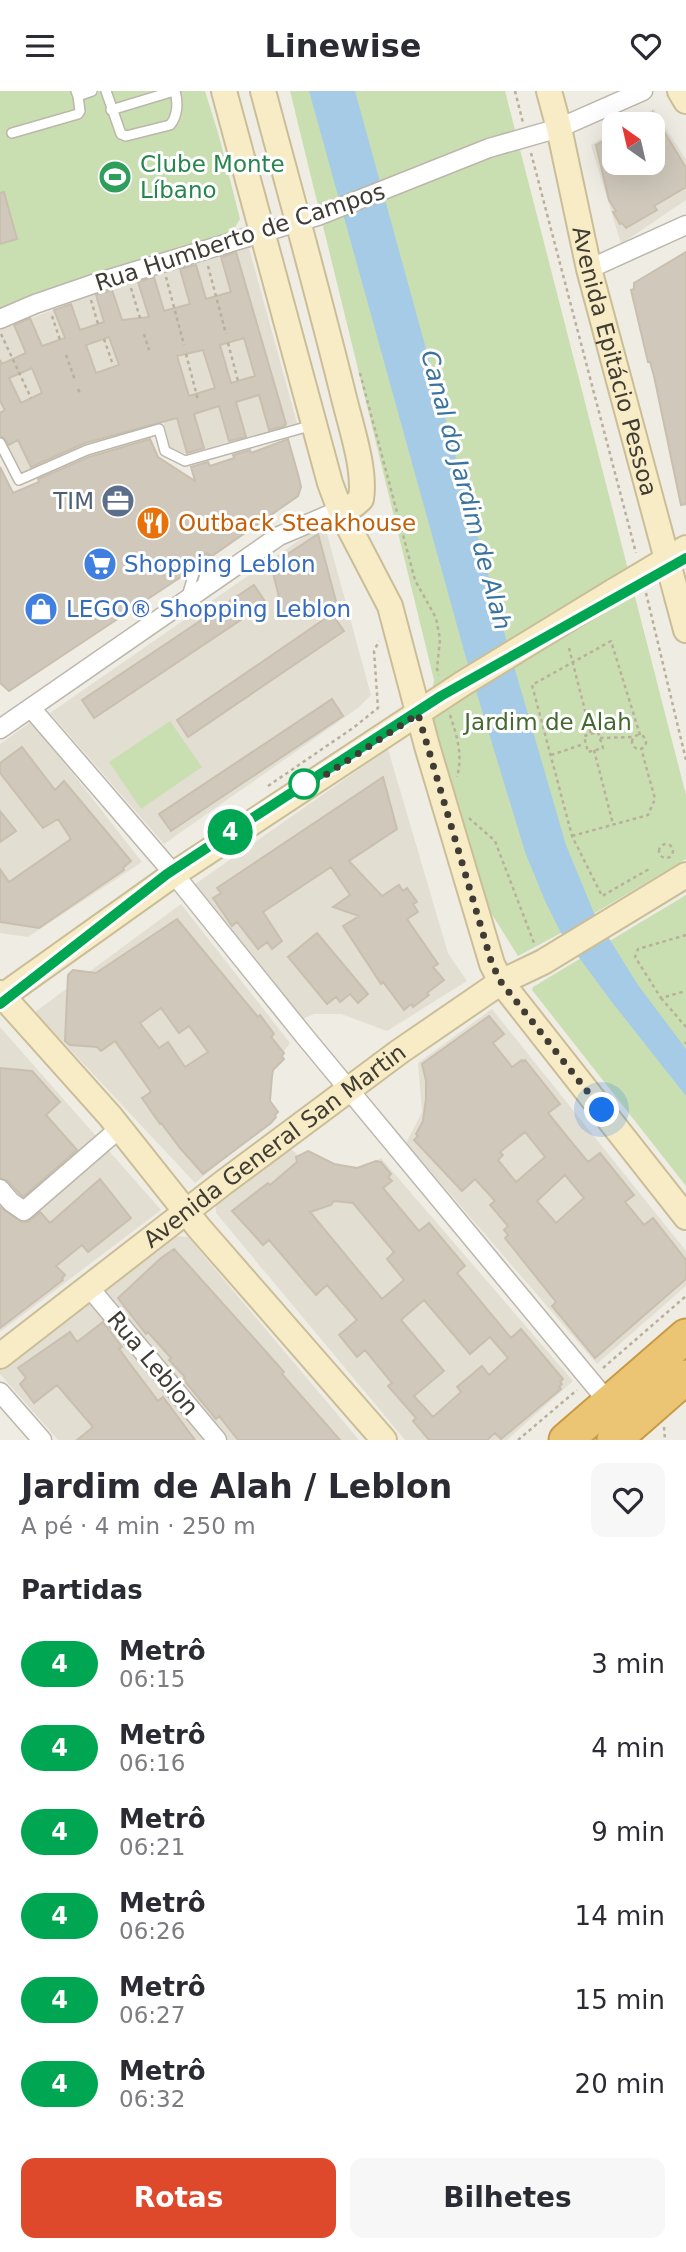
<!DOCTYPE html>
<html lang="pt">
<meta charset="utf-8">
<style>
body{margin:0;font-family:"DejaVu Sans",sans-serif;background:#f7f7f7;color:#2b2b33;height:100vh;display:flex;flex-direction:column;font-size:26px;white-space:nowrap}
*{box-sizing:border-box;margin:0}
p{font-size:23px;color:#7c7c81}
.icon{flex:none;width:38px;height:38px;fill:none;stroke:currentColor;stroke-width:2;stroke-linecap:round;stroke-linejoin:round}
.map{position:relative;height:1349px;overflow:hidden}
.drawer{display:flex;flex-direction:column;background:#fff;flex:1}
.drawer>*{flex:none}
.badge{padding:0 14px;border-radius:23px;font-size:24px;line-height:46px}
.needle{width:46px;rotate:326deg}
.buttons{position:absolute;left:602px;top:21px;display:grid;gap:14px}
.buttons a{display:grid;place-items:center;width:63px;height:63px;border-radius:14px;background:#fff;box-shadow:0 7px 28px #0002;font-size:35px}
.you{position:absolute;width:35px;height:35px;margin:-18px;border:5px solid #fff;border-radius:50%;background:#1a73e8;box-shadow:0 0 0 10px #1a73e833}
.map>.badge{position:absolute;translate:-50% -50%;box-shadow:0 0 0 4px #fff}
h2{padding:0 21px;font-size:26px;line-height:63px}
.round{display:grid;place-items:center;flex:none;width:74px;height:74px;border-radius:14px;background:#f7f7f7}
.headline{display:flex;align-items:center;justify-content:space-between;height:119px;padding:0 21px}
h1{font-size:33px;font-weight:600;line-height:52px}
.button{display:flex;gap:14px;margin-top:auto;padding:14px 21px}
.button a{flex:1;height:80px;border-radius:14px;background:#df492b;color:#fff;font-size:28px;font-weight:600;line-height:80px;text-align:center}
.button a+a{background:#f7f7f7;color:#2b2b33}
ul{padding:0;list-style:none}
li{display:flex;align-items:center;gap:21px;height:84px;padding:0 21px}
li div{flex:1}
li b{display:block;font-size:26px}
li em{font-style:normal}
li .badge{min-width:77px;font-weight:700;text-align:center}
header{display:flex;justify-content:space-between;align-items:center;height:91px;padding:0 21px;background:#fff;font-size:32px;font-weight:600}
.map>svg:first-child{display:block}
.residential{fill:#e3ded2}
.green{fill:#cadfb1}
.water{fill:#a6cbe6}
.building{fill:#cfc8bb;stroke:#c9bfaf;stroke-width:2;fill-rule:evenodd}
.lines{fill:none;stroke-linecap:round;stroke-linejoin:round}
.lane-casing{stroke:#bcb6ab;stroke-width:12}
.street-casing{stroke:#bcb6ab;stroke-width:21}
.secondary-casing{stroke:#cabe98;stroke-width:28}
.highway-casing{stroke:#c89a44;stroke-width:37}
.path{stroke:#b9af9b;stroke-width:2.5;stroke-dasharray:3.5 3.5;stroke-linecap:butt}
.lane{stroke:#fff;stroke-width:9}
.street{stroke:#fff;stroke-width:18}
.secondary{stroke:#f7ecc6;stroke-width:24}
.highway{stroke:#ebc573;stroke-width:33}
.secondary-bridge-casing{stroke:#cabe98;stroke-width:28;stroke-linecap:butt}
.secondary-bridge{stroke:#f7ecc6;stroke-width:24}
.line-casing{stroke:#fff;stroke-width:16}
.line{stroke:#00a651;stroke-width:10}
.walk{stroke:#403c34;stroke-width:7;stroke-dasharray:0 12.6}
.stop-dot{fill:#fff;stroke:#00a651;stroke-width:3.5}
.labels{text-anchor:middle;stroke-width:6;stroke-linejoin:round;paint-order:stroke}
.leisure-label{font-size:23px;fill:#27864d;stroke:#fff;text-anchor:start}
.street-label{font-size:23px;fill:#403c34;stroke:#fff}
.service-label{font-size:23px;fill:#4e5e75;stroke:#fff;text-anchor:end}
.food-label{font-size:23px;fill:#c56008;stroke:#fff;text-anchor:start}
.shop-label{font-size:23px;fill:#366cbe;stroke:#fff;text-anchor:start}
.park-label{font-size:23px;fill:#456a30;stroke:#fff}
.water-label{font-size:24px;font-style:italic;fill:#3c739e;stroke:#fff}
</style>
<header><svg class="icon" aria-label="menu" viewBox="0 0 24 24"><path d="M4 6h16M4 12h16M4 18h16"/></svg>Linewise<svg class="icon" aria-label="heart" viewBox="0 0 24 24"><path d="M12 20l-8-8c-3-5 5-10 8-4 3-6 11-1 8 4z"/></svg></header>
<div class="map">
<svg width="686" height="1349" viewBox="0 0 686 1349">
<rect width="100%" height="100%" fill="#efece4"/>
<!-- residential -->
<path class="residential" d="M 654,18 L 686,69 L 686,109 L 621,153 L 591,54 L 614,40 L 614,72 L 653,72 L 653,33 L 627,33 Z
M 249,157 L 297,332 L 186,363 L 170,356 L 163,330 L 84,353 L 22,382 L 0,342 L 0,239 L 95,203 Z
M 324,432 L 371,604 L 358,617 L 164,753 L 50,622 Z
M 32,630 L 142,771 L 28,846 L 0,842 L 0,653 Z
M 388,658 L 448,862 L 467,890 L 387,940 L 341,923 L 314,923 L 300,929 L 191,796 Z
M 181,813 L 290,952 L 266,986 L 273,1029 L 195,1092 L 35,921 Z
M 492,918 L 686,1160 L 686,1195 L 597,1273 L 406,1052 L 422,1021 L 418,972 Z
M 0,936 L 161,1119 L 0,1241 Z
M 290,1057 L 307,1072 L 360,1078 L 381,1067 L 573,1290 L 507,1349 L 405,1349 L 216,1122 L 216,1113 Z
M 176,1145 L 188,1146 L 359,1349 L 225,1349 L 102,1201 Z
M 91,1207 L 213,1349 L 58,1349 L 0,1283 L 0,1278 Z"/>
<!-- green -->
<path class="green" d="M 0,0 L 205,0 L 219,45 L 240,128 L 231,143 L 0,219 Z
M 290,0 L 505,0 L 686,704 L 686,768 L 561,842 L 518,865 L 486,814 L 427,631 L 434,589 Z
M 170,630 L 202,676 L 141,718 L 109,671 Z
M 686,804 L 686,1095 L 532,899 L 533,896 Z"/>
<!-- water -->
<path class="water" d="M 309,0 L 355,0 L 505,544 L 566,754 L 594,822 L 610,849 L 638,894 L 686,958 L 686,1005 L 611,910 L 561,842 L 545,810 L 525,761 L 466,567 Z"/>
<!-- building -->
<path class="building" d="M 653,22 L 686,77 L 686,96 L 654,115 L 657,119 L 626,137 L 622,132 L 620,133 L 613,121 L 616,120 L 609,109 L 596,54 L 614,44 L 614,72 L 659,72 L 653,61 Z
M 4,101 L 17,148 L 0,153 L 0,102 Z
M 236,161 L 286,333 L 284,335 L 269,339 L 259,304 L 236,311 L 246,346 L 229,350 L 219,315 L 194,323 L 204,357 L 187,362 L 177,327 L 85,352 L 31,376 L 18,349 L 9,354 L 4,347 L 0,345 L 0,322 L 5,319 L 0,310 L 0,269 L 2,273 L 26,262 L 14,234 L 30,227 L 42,255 L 65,247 L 54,219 L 71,213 L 80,239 L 104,231 L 96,204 L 112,199 L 122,229 L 149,226 L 138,191 L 154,186 L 164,220 L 190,213 L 180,178 L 196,174 L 206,208 L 231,201 L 221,166 ZM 109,246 L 119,274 L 96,282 L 86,254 ZM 244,247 L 255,285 L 231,292 L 220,254 ZM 203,259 L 215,297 L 189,305 L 177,265 ZM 32,277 L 42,302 L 21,312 L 9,287 Z
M 686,161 L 686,413 L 681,414 L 654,285 L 650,271 L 648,271 L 631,199 L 634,198 L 634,192 Z
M 150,348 L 158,366 L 195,390 L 191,376 L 208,371 L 210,375 L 234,367 L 233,364 L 250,359 L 251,362 L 288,348 L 299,387 L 301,396 L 298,405 L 212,465 L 207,462 L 202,463 L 199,473 L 194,471 L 189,473 L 187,482 L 9,600 L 0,592 L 0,376 L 13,402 L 39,391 L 38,388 L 89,366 Z
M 318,443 L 337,514 L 284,526 L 271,474 Z
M 254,494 L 266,512 L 94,627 L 82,609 Z
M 332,523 L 344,540 L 188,646 L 177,629 Z
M 332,608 L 343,625 L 171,740 L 159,723 Z
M 22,656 L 55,699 L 64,690 L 131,770 L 123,777 L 124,779 L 39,837 L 0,831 L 0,778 L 9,791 L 71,748 L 58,728 L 43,737 L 0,682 L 0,672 Z
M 383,686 L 397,738 L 349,770 L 382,805 L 399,794 L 403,800 L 407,797 L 417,811 L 413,813 L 418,821 L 407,828 L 438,873 L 433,876 L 444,889 L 427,902 L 429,904 L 413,916 L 411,913 L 404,919 L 383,891 L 381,893 L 343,835 L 359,825 L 333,816 L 350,804 L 331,776 L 263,821 L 282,850 L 272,858 L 267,851 L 258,858 L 237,831 L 232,835 L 213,807 L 221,802 L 217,797 Z
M 0,720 L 16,740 L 0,751 Z
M 177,828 L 258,926 L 260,924 L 274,943 L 271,946 L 284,962 L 282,965 L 284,968 L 273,979 L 272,985 L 270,1010 L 278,1021 L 275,1024 L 276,1026 L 271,1032 L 203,1083 L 180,1057 L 161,1032 L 160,1033 L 142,1007 L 151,1001 L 115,950 L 101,960 L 97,956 L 70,954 L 65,950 L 68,884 L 73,879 L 96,882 ZM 161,917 L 179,942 L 189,935 L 208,961 L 185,976 L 168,951 L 159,957 L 140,932 Z
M 317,842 L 368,903 L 358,912 L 350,903 L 340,911 L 336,906 L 327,913 L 288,866 Z
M 489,925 L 504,943 L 493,952 L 512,976 L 522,969 L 523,971 L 525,969 L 560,1013 L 548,1022 L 569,1048 L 588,1071 L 600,1062 L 634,1104 L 625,1111 L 644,1134 L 653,1127 L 686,1169 L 686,1188 L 595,1267 L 552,1215 L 556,1211 L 505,1147 L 508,1144 L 504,1139 L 508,1135 L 490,1114 L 495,1110 L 475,1088 L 462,1100 L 414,1049 L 418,1045 L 416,1043 L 423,1030 L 426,1008 L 426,990 L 422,973 ZM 525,1041 L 545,1066 L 516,1091 L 498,1069 L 503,1064 L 500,1061 ZM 565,1084 L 584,1107 L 556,1132 L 537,1110 Z
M 0,977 L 32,980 L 60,1011 L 46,1024 L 77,1059 L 23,1106 L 8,1090 L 0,1087 Z
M 308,1060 L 334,1073 L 357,1077 L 376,1070 L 381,1071 L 391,1083 L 388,1086 L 392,1090 L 383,1097 L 419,1140 L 429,1132 L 465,1175 L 457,1182 L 511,1247 L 521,1238 L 563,1288 L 560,1291 L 562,1293 L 559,1296 L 561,1298 L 501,1348 L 495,1342 L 487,1349 L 429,1349 L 413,1330 L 416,1327 L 388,1295 L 392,1292 L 365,1259 L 357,1266 L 339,1244 L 357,1229 L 327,1194 L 316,1204 L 269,1149 L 263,1154 L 232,1120 L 268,1092 L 270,1094 L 297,1071 L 296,1066 ZM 334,1110 L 353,1112 L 394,1161 L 387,1168 L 404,1189 L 382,1208 L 310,1121 L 331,1114 ZM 424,1209 L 470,1263 L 490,1246 L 508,1267 L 489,1284 L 482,1275 L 457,1296 L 461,1301 L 433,1326 L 414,1305 L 444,1280 L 401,1229 Z
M 100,1088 L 131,1127 L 88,1161 L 82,1154 L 56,1175 L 65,1184 L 62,1187 L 63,1189 L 0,1237 L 0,1116 L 22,1131 L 28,1131 L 40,1121 L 50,1132 Z
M 174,1158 L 268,1263 L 284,1281 L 282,1283 L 340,1349 L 238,1349 L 219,1325 L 216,1328 L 183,1288 L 185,1286 L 169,1269 L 171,1267 L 148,1241 L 146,1243 L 138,1233 L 118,1207 L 161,1167 Z
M 103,1231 L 122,1256 L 119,1258 L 158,1310 L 163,1306 L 195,1349 L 77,1349 L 93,1336 L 57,1294 L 34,1312 L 20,1293 L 26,1287 L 18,1277 L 70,1241 L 77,1251 Z"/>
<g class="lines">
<defs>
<path id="lane" d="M 106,0 L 121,43 L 126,45 L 170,34 C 178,25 178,11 175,0
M 78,5 L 92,0
M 111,19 L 174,0
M 12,42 L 78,23 L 80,20 L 78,5 L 76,0
M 0,352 L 19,389 L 87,359 L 159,338 L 165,360 L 185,370 L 313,334
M 202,494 L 206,480 L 206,469
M 187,505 L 194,482 L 193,478"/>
<path id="street" d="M 589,178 L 686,134
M 0,228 L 35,213 L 99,191 L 318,125 L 489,57 L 559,37 L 643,0
M 31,617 L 174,783 L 306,947 L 609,1312
M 0,638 L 279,445 L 340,419
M 0,1098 L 11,1111 L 24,1120 L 120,1037
M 88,1195 L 217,1349
M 0,1301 L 42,1349"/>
<g id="secondary">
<path d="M 224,0 L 330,392 L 340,419 L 390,515 L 427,655 L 492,873 L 501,891 L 686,1126"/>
<path d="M 263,0 C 290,101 318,202 343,303 C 350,333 366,378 361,408 L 354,414 L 340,419"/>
<path id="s1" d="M 549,0 L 559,37 L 589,178 L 686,539"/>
<path d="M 680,0 L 686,10"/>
<path d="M 614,500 L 686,457"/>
<path d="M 0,902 L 110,1025 L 199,1137 L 384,1349"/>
<path d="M 0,907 L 174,783 L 462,593"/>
<path id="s2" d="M 0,1265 L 223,1092 L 399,961 L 501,891 L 543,871 L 686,784"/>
</g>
<path id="highway" d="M 566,1349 L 686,1245
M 614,1349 L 686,1286"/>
</defs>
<!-- lane casing -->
<use href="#lane" class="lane-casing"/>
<!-- street casing -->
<use href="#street" class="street-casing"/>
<!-- secondary casing -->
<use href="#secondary" class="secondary-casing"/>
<!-- highway casing -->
<use href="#highway" class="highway-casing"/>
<!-- path -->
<path class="path" d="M 515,0 L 523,32
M 531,62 L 636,462
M 208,175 L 226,243
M 166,186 L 184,254
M 131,197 L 140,227
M 91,209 L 98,233
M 52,225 L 60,249
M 1,243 L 31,307
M 144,243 L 149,259
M 104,248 L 113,274
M 228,252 L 238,290
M 186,263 L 198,309
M 66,264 L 75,289
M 360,282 L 415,489 L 436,527 L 440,548 L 437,578 L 439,584
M 78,298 L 80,302
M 646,502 L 686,669
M 569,557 L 591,643
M 450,624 C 457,645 463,664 457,686
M 598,641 L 603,657 L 588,661 L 584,645 Z
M 640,644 L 611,550 L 532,594 L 572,745 L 602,805 L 651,777
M632 651a7 7 0 1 1 14 0a7 7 0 1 1-14 0Z
M 600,647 L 634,646
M 594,659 L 613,733
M 551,664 L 584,653
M 268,695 L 353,637 L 378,617 L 374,560 L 379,550
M 469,727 L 495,750 L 534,852
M 572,745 L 648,724 L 655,708 L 641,657
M659 760a7 7 0 1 1 14 0a7 7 0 1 1-14 0Z
M 686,844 L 638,858 L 635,866 L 661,907 L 686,900
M 661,907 L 686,936
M 685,951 L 686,953
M 603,1277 L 686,1205
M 664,1336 L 665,1349
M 518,1349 L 577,1299"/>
<!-- lane -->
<use href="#lane" class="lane"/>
<!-- street -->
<use href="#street" class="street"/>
<!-- secondary -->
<use href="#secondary" class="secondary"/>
<!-- highway -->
<use href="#highway" class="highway"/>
<defs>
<path id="secondary-bridge" d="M 462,593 L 614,500"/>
</defs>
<!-- secondary-bridge casing -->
<use href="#secondary-bridge" class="secondary-bridge-casing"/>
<!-- secondary-bridge -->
<use href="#secondary-bridge" class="secondary-bridge"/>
</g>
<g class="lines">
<defs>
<path id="line" d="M 0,913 L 167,783 L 240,735 L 441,605 L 686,467"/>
</defs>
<!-- line casing -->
<use href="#line" class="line-casing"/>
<!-- line -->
<use href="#line" class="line"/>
<!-- walk -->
<path class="walk" d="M 304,693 L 315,691 L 418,623 L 492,873 L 501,891 L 602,1019"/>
</g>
<!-- icons -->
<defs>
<symbol id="stadium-disc" viewBox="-11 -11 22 22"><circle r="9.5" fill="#2e9e5b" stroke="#fff"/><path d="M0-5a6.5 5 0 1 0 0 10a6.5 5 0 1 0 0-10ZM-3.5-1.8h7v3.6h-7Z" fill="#fff"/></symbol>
<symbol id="office-disc" viewBox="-11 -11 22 22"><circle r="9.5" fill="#5c6f8a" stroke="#fff"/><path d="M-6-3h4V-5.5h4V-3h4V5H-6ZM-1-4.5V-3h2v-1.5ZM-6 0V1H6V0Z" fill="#fff"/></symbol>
<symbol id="restaurant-disc" viewBox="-11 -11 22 22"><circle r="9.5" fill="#e8710a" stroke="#fff"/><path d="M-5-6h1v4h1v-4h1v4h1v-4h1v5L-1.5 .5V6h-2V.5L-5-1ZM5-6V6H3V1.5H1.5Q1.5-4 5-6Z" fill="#fff"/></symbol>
<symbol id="supermarket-disc" viewBox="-11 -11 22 22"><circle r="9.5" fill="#3f7fe0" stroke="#fff"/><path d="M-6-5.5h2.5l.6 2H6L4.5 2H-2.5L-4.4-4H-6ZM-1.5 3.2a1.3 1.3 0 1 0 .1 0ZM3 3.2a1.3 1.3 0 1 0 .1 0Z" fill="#fff"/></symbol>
<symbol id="shop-disc" viewBox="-11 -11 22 22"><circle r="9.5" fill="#3f7fe0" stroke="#fff"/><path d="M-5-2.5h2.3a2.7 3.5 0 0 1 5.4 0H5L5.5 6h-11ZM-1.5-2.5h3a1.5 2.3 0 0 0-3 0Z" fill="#fff"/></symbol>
</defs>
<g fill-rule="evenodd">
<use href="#stadium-disc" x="96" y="67" width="38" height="38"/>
<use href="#office-disc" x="99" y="391" width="38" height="38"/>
<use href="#restaurant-disc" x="134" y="413" width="38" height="38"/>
<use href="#supermarket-disc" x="81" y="454" width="38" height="38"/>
<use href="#shop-disc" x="22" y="499" width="38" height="38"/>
</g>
<!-- markers -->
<circle class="stop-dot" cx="304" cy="693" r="14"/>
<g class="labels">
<!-- leisure labels -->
<g class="leisure-label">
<text x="140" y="81">Clube Monte<tspan x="140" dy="26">Líbano</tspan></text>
</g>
<!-- street labels -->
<g class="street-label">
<text transform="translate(240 146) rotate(-18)" y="8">Rua Humberto de Campos</text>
<text dy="8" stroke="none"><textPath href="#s1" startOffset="278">Avenida Epitácio Pessoa</textPath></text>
<text dy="8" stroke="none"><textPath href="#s2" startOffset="346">Avenida General San Martin</textPath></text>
<text transform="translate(153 1272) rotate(50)" y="8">Rua Leblon</text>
</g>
<!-- service labels -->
<g class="service-label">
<text x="94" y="418">TIM</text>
</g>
<!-- food labels -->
<g class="food-label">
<text x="178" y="440">Outback Steakhouse</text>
</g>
<!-- shop labels -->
<g class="shop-label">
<text x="124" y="481">Shopping Leblon</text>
<text x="66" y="526">LEGO® Shopping Leblon</text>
</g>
<!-- park labels -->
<g class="park-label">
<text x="548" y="639">Jardim de Alah</text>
</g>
<!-- water labels -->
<g class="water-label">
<text transform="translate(466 399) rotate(75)" y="8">Canal do Jardim de Alah</text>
</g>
</g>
</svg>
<div class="buttons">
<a><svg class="needle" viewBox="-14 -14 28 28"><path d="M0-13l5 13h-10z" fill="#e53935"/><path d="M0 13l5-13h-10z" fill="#7c7c81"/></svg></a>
</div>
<div class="you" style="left:602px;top:1019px"></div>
<b class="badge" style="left:230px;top:741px;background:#00a651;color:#fff">4</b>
</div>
<section class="drawer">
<div class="headline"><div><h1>Jardim de Alah / Leblon</h1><p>A pé · 4 min · 250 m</p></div><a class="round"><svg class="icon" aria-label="heart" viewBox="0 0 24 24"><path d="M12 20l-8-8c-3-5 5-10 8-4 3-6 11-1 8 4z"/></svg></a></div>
<h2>Partidas</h2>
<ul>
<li><span class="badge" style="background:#00a651;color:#fff">4</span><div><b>Metrô</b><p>06:15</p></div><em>3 min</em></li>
<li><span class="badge" style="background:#00a651;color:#fff">4</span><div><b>Metrô</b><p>06:16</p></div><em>4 min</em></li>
<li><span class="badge" style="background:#00a651;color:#fff">4</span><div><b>Metrô</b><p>06:21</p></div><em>9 min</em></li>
<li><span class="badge" style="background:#00a651;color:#fff">4</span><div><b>Metrô</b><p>06:26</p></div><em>14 min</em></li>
<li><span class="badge" style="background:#00a651;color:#fff">4</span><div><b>Metrô</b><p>06:27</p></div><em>15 min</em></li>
<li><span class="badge" style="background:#00a651;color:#fff">4</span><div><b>Metrô</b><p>06:32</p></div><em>20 min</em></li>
</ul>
<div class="button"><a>Rotas</a><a>Bilhetes</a></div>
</section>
